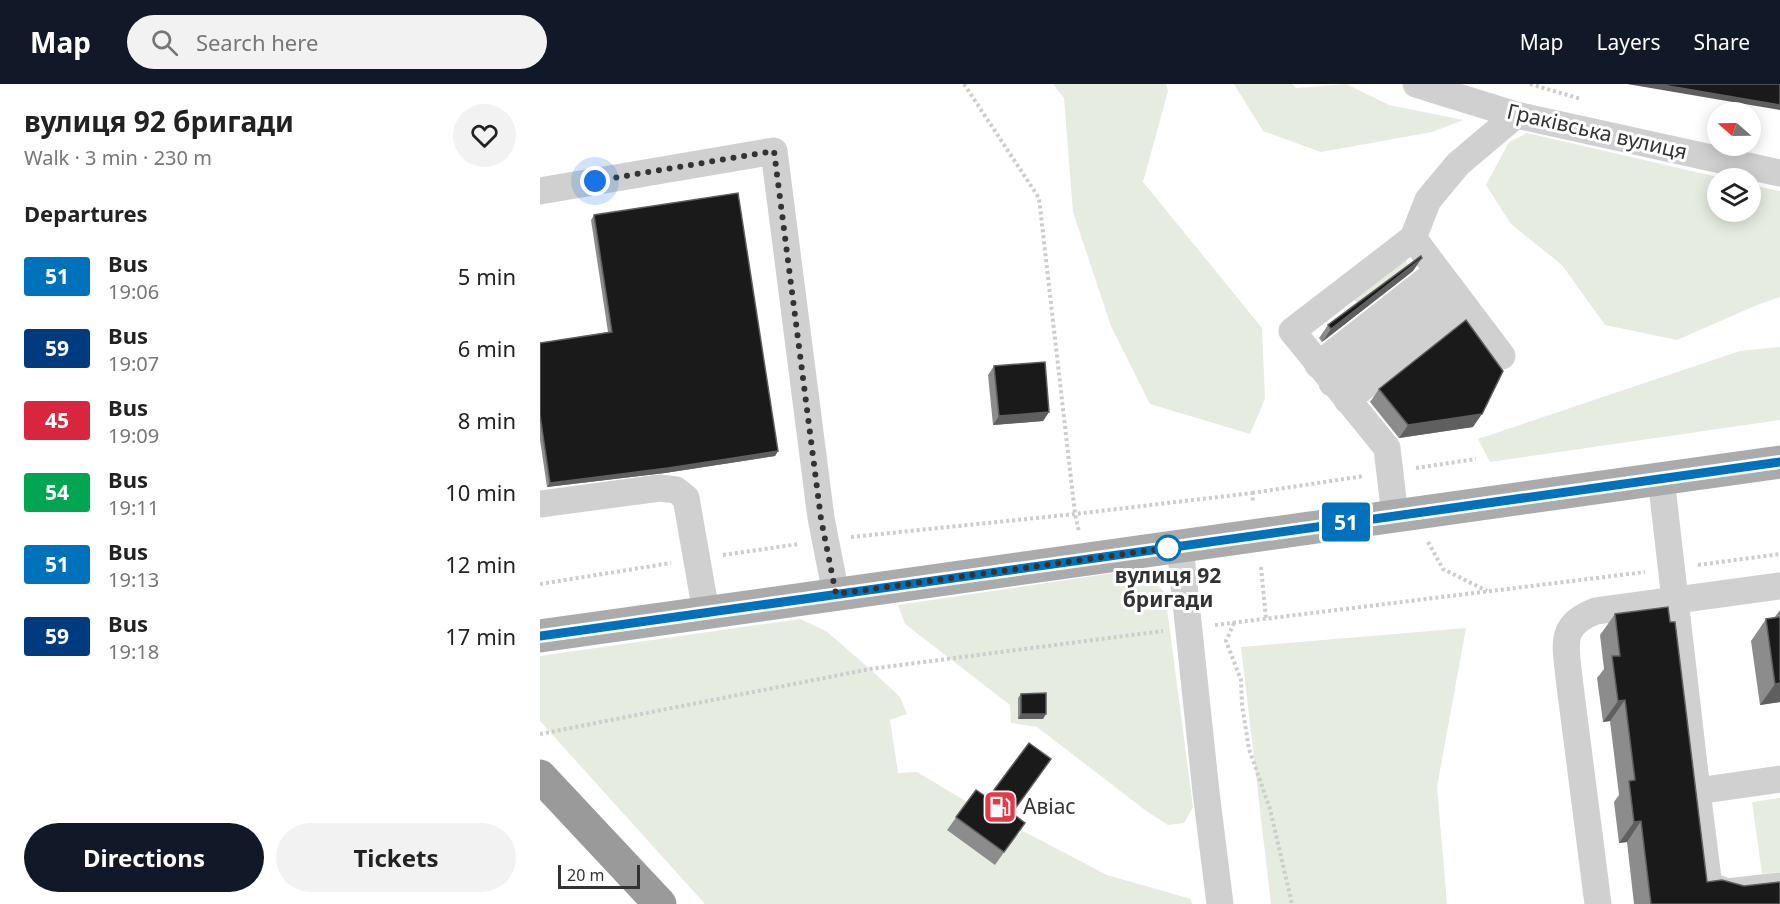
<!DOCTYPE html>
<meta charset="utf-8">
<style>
body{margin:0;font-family:"Noto Sans",sans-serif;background:#f2f2f2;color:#222;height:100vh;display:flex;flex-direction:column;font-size:22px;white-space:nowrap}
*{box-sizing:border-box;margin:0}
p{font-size:20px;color:#767676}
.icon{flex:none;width:33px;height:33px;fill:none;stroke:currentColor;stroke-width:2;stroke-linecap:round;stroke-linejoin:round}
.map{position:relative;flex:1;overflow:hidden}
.drawer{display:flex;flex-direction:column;background:#fff;width:540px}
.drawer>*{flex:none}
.badge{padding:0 12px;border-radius:4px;font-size:21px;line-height:39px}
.needle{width:39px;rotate:290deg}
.buttons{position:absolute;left:1167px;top:18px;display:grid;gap:12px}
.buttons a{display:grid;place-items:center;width:54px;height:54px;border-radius:50%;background:#fff;box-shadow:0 3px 15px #0003;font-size:30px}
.scale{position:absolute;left:18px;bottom:15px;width:82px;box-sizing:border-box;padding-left:6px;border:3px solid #333;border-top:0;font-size:16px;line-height:21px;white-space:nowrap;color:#333;-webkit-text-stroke:4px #fff;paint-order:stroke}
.you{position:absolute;width:30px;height:30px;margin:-15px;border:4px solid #fff;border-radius:50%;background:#1a73e8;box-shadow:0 0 0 9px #1a73e833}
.map>.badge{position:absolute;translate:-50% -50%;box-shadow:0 0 0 3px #fff}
h2{padding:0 24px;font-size:22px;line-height:54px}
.round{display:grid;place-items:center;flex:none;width:63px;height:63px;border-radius:32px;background:#f2f2f2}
.head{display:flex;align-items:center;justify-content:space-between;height:102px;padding:0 24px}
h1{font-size:28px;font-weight:700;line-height:45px}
.cta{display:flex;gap:12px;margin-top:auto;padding:12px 24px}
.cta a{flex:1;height:69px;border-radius:36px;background:#111827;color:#fff;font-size:24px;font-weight:700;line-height:69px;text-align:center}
.cta a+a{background:#f2f2f2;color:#222}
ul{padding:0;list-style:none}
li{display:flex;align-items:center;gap:18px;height:72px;padding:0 24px}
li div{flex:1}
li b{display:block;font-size:22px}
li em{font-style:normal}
li .badge{min-width:66px;font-weight:700;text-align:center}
header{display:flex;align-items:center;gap:36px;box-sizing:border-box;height:84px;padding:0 30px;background:#111827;color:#fff}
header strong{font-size:28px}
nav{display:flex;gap:33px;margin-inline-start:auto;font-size:21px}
.search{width:420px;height:54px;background:#f2f2f2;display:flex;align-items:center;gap:15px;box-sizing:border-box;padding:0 21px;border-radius:33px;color:#767676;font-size:22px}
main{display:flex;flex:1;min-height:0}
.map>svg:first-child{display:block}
.green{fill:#e6ecdf}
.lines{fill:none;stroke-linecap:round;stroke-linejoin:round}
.path{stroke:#cdcdcd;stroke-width:4;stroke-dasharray:3 3;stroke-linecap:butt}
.minor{stroke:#d0d0d0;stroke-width:27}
.major{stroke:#ababab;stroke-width:33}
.highway{stroke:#9a9a9a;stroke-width:33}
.wall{fill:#8c8c8c}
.shaded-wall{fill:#5f5f5f}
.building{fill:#1a1a1a;stroke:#5f5f5f;stroke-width:1.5}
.line-casing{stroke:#fff;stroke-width:14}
.line{stroke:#0072bc;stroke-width:9}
.walk{stroke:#333;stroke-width:6;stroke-dasharray:0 10.8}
.stop-dot{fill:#fff;stroke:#0072bc;stroke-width:3}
.labels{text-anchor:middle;stroke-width:6;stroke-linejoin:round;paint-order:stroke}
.street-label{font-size:21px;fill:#333;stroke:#fff}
.stop-label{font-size:21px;font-weight:bold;fill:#333;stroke:#fff}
.poi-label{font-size:21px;fill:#333;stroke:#fff;text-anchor:start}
</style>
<header>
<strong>Map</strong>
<div class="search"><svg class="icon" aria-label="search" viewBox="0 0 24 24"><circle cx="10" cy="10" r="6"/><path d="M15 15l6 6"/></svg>Search here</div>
<nav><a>Map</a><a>Layers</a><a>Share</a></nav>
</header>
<main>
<section class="drawer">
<div class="head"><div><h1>вулиця 92 бригади</h1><p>Walk · 3 min · 230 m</p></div><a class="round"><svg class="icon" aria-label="heart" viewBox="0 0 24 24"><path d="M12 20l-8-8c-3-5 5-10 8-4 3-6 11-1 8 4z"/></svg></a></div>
<h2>Departures</h2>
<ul>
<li><span class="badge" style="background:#0072bc;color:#fff">51</span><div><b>Bus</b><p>19:06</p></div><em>5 min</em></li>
<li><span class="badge" style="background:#003b80;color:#fff">59</span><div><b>Bus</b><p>19:07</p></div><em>6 min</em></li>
<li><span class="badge" style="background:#d7263d;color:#fff">45</span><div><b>Bus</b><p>19:09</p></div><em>8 min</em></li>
<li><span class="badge" style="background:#00a651;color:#fff">54</span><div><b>Bus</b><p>19:11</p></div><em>10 min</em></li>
<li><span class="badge" style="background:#0072bc;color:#fff">51</span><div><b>Bus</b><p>19:13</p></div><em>12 min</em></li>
<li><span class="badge" style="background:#003b80;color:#fff">59</span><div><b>Bus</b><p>19:18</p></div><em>17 min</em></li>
</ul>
<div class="cta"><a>Directions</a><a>Tickets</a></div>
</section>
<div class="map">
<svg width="1240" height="820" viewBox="0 0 1240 820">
<rect width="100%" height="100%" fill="#fff"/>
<!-- green -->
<path class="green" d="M 513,0 L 626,0 L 628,7 L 603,98 L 722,244 L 725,315 L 710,350 L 610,320 L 571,242 L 533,128 L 524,14 Z
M 694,0 L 752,0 L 756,4 L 806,0 L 849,21 L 923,36 L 892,48 L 781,68 L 723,47 Z
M 987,49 L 1182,94 L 1178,94 L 1178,128 L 1210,128 L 1211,101 L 1240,107 L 1240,213 L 1217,221 L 1137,256 L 1065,241 L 1022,181 L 971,140 L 946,101 L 969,58 Z
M 864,175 L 872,185 L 820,224 L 813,213 Z
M 1240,263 L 1240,336 L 950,378 L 938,355 L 1200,267 Z
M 593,486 L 613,496 L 625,509 L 653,723 L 644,739 L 628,741 L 605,726 L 497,643 L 471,639 L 470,621 L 365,540 L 358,521 Z
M 260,535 L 286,547 L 330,585 L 360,613 L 367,630 L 350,636 L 358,689 L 377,688 L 427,718 L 455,781 L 476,752 L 483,747 L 567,791 L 651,815 L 652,820 L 165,820 L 0,637 L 0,572 Z
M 926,544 L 897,703 L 907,820 L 731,820 L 701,563 Z
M 1240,714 L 1240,788 L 1222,790 L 1212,718 Z"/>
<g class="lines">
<!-- path -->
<path class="path" d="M 424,0 L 499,114 L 535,430 L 539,448
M 990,0 L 1041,15
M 876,384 L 936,375
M 712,409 L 824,392
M 311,453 L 535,430 L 712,409 L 713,418
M 888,458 L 903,485 L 947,507
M 183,471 L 259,460
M 1158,481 L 1240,470
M 721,483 L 726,535
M 0,500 L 131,479
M 694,539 L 686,557 L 701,596 L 702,621 L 709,665 L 730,725 L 752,820
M 675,541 L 1105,488
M 0,650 L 330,585 L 623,547"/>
<!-- minor -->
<path class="minor" d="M 876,0 L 976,31 L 1240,89
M 0,107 L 234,67 L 281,434 L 296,510
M 873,154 L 962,272
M 778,281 L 898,187
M 792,299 L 911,204
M 807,316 L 925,223
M 1121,394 L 1157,707
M 0,420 L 120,404 L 136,406 L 146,414 L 166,528
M 855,432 L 847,364 L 752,247 L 873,154 L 888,116 L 918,80 L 976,31
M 640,462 L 666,708 L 680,820
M 1240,695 L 1157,707 L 1168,795 L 1172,802 L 1187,808 L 1240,802
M 1058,820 L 1029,594 C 1026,561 1018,541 1056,527 L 1240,502"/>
<!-- major -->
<path class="major" d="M 0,552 L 1240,378"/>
<!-- highway -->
<path class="highway" d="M 0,692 L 120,820"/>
</g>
<!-- wall -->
<path class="wall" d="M 54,131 L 238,367 L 235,372 L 125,389 L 7,403 L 0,356 L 0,259 L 68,248 L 51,136 Z
M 873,187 L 782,258 L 779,254 L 788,241 Z
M 454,282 L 509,328 L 503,337 L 453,341 L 448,291 Z
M 839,305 L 933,343 L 859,354 L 830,318 Z
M 1240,526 L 1240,618 L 1220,621 L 1211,557 L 1226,535 L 1234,534 Z
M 1075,530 L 1167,798 L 1240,820 L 1094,820 L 1087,758 L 1079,759 L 1074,718 L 1079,711 L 1070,637 L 1063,638 L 1057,594 L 1064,585 L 1060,551 Z
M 481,610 L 503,635 L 478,635 L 478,614 Z
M 436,706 L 485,739 L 455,781 L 407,746 Z"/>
<!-- shaded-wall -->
<path class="shaded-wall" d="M 1087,0 L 1117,0 L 1240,21 L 1240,26 Z
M 882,174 L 873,187 L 782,258 L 791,245 Z
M 509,328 L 503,337 L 453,341 L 459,332 Z
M 942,330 L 933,343 L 859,354 L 868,341 Z
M 238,367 L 235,372 L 125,389 L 7,403 L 10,399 Z
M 1240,599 L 1240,618 L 1220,621 L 1235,600 Z
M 1085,616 L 1070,637 L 1063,638 L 1078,617 Z
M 481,630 L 506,630 L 503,635 L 478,635 Z
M 1101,737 L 1087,758 L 1079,759 L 1094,738 Z"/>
<!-- building -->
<path class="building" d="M 1117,0 L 1240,0 L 1240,21 Z
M 198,109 L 238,367 L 128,384 L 10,399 L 0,331 L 0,259 L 72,248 L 54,131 Z
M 881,172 L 882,174 L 791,245 L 788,241 Z
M 926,236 L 963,287 L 942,330 L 868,341 L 839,305 Z
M 505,278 L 509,328 L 459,332 L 454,282 Z
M 1128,523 L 1130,538 L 1135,538 L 1167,798 L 1182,796 L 1204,802 L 1240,798 L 1240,820 L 1111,820 L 1101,737 L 1094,738 L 1089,697 L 1095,696 L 1085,616 L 1078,617 L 1072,572 L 1080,572 L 1075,530 Z
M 1240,533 L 1240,599 L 1235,600 L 1226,535 Z
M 506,609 L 506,630 L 481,630 L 481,610 Z
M 489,659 L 511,675 L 472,729 L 485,739 L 464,768 L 416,733 L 436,706 L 448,714 Z"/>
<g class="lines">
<defs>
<path id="line" d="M 0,552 L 1240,378"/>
</defs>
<!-- line casing -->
<use href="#line" class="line-casing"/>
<!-- line -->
<use href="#line" class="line"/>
<!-- walk -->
<path class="walk" d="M 55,97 L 234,67 L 281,435 L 296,510 L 628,464"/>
</g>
<!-- icons -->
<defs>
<symbol id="fuel-square" viewBox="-11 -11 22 22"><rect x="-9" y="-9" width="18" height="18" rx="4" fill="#e63946" stroke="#fff"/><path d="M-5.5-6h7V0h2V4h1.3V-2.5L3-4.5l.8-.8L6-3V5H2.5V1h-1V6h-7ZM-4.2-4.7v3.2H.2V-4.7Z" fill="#fff"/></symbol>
</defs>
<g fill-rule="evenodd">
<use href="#fuel-square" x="441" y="704" width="38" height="38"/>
</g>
<!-- markers -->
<circle class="stop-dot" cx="628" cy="464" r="12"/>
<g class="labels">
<!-- street labels -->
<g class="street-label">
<text transform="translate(1057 48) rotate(13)" y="7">Граківська вулиця</text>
</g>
<!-- stop labels -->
<g class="stop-label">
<text x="628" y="499">вулиця 92<tspan x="628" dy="24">бригади</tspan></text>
</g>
<!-- poi labels -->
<g class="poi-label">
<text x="483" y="730">Авіас</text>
</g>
</g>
</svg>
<div class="buttons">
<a><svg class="needle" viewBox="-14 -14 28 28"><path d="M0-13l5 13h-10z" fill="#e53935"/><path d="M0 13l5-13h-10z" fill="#767676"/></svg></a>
<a><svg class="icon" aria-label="layers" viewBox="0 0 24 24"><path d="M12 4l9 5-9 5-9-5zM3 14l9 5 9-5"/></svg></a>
</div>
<div class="scale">20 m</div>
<div class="you" style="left:55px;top:97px"></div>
<b class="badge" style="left:806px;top:438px;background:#0072bc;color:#fff">51</b>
</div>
</main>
